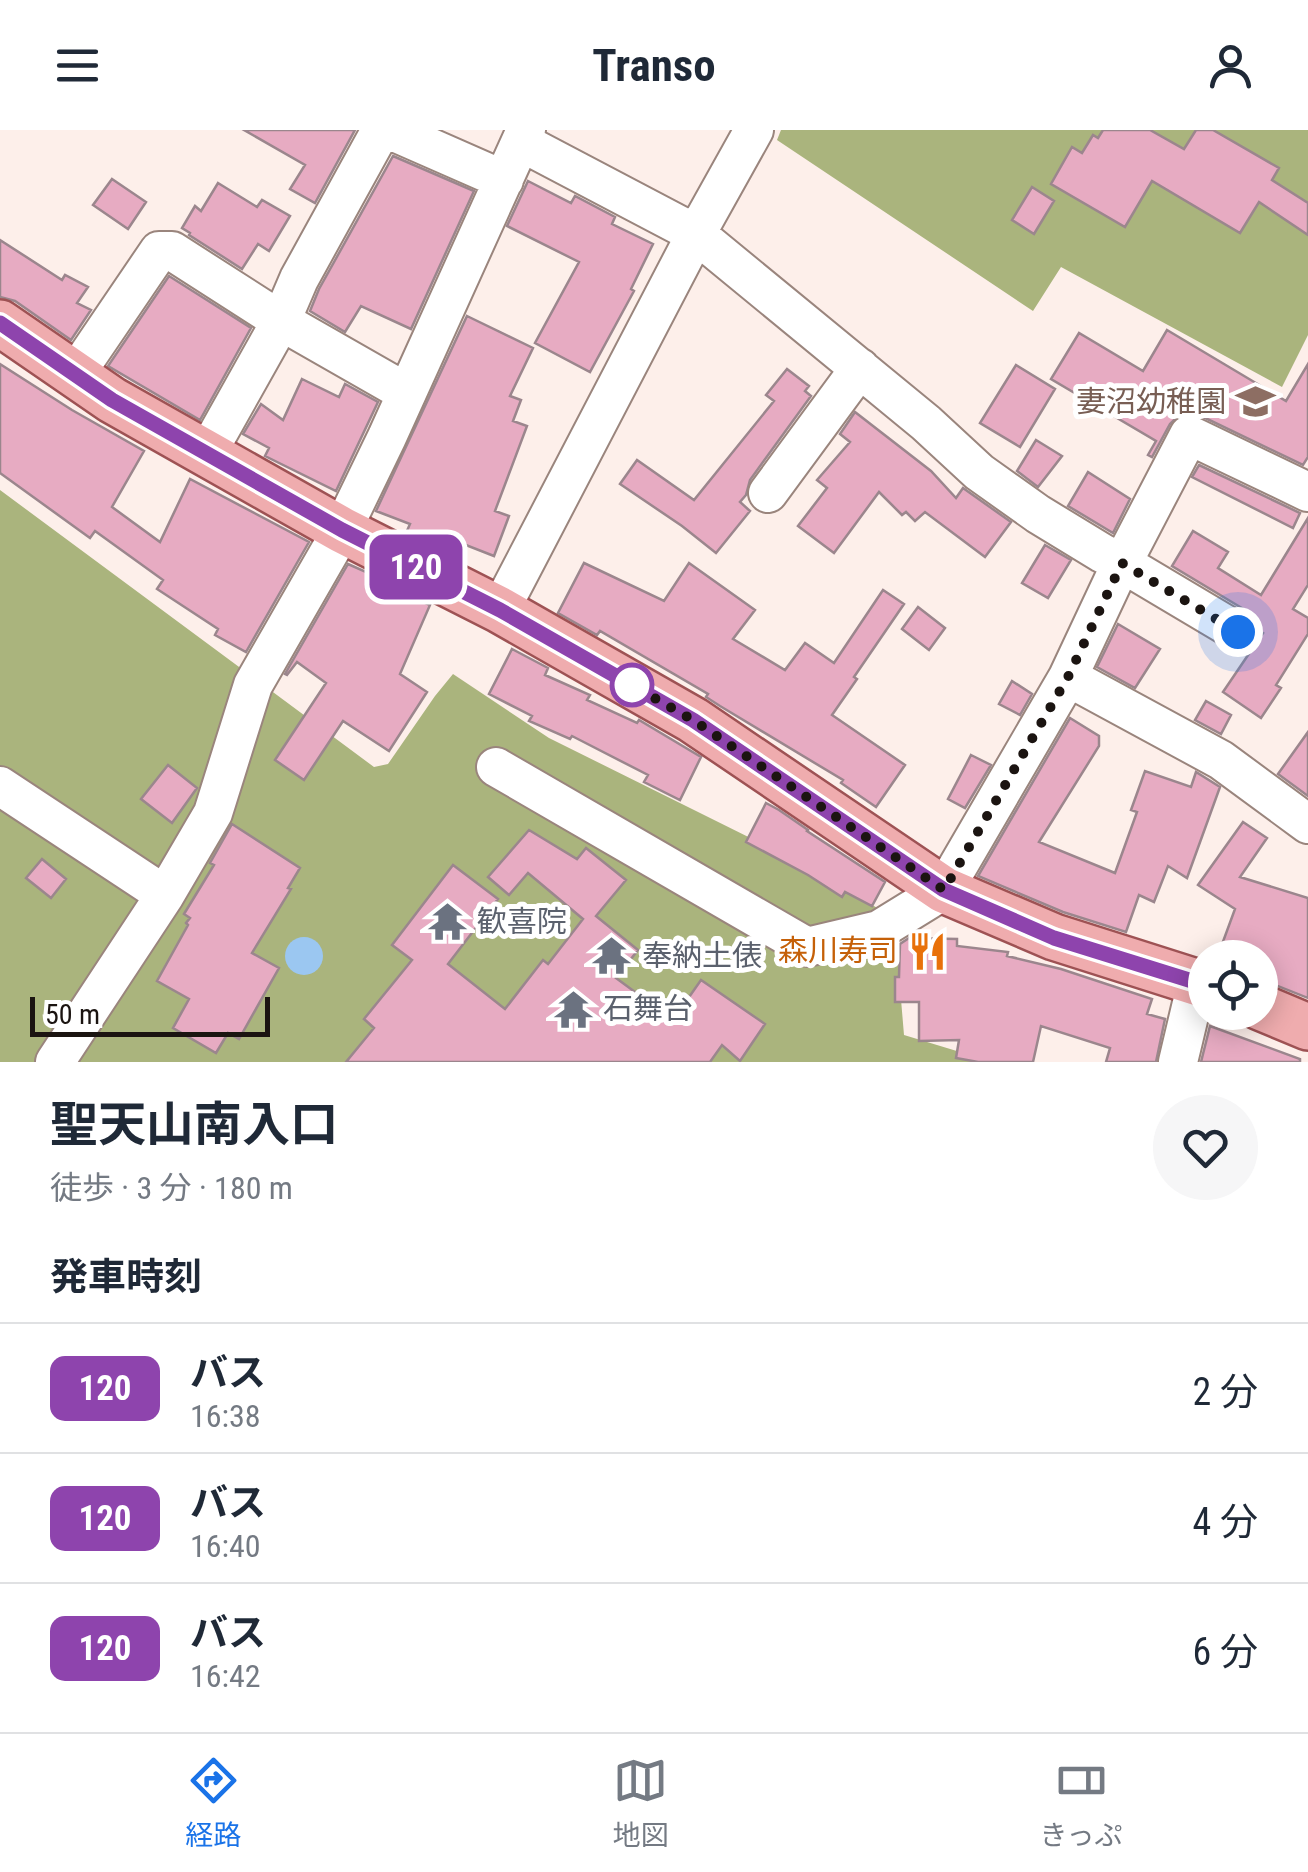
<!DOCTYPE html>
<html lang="ja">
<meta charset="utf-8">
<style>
body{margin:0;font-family:"Roboto Condensed","Noto Sans JP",sans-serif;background:#f6f6f7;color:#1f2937;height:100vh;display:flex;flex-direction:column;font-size:38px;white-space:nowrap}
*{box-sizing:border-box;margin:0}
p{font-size:32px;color:#747a83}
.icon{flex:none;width:55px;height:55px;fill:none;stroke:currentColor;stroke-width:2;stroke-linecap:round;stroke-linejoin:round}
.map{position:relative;height:932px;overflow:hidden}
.details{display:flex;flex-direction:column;background:#fff;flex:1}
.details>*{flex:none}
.badge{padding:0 20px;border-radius:15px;font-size:35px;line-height:65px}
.buttons{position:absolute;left:1188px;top:810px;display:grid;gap:20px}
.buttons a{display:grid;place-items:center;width:90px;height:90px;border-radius:50%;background:#fff;box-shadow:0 5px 25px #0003;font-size:50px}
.scale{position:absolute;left:30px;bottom:25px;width:240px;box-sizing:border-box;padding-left:10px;border:5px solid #1b1411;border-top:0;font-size:28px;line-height:35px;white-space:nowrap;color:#1b1411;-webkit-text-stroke:8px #fff;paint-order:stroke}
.you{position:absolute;width:50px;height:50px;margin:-25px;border:8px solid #fff;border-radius:50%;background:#1a73e8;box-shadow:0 0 0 15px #1a73e833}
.map>.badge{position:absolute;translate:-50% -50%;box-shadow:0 0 0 5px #fff}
h2{padding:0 50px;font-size:38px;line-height:90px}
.round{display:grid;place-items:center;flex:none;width:105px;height:105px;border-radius:52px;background:#f6f6f7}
.headline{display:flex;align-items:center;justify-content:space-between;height:170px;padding:0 50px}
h1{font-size:48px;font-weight:700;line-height:75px}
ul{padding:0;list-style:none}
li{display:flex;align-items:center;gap:30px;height:130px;padding:0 50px;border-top:2px solid #e0e1e3}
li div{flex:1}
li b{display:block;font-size:38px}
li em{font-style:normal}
li .badge{min-width:110px;font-weight:700;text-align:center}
header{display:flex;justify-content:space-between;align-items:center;height:130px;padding:0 50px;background:#fff;font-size:45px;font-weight:700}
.tab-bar{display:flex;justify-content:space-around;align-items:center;height:140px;border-top:2px solid #e0e1e3;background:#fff;font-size:28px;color:#747a83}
.tab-bar a{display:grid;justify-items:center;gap:5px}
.tab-bar .on{color:#1a73e8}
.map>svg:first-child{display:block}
.forest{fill:#aab47d}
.water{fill:#9bc7f1}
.building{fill:#e7abc2;stroke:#9b868d;stroke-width:2.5}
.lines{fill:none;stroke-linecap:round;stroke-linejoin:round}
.minor-casing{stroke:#9a857d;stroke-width:42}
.major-casing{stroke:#9e5254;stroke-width:50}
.minor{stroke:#fff;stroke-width:38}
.major{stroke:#efacae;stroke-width:45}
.line-casing{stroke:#fff;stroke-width:22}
.line{stroke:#8e44ad;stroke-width:15}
.walk{stroke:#1b1411;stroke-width:10;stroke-dasharray:0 18}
.stop-dot{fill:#fff;stroke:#8e44ad;stroke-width:5}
.labels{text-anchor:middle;stroke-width:10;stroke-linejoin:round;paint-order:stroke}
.education-label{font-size:30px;fill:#785e54;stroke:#fff;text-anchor:end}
.worship-label{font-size:30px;fill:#5b616d;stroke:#fff;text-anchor:start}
.food-label{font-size:30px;fill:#c56008;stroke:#fff;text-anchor:end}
</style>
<header><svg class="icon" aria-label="menu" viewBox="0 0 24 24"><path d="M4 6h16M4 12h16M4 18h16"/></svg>Transo<svg class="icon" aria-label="person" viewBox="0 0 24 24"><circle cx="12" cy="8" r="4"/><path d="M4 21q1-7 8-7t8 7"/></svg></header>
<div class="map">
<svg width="1308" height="932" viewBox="0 0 1308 932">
<rect width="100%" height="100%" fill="#fdefea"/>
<!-- forest -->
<path class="forest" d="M 781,0 L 1308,0 L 1308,205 L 1282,257 L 1061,137 L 1033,181 L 777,10 Z
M 0,360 L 374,637 L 388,634 L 435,566 L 453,544 L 549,608 L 821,743 L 882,781 L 895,798 L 904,905 L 993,932 L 0,932 Z"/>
<!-- water -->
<path class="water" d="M285 826a19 19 0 1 1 38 0a19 19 0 1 1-38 0Z"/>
<!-- building -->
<path class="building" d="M 244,0 L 355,0 L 315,73 L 290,59 L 305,35 Z
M 1103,0 L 1150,0 L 1184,19 L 1196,0 L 1213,0 L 1279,38 L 1272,50 L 1308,73 L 1308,105 L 1259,72 L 1240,103 L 1152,51 L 1125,97 L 1051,54 L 1072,17 L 1082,23 L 1093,5 L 1098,8 Z
M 393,26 L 474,61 L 411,199 L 361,176 L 345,202 L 310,181 L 319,159 Z
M 112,49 L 146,72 L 128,99 L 93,75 Z
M 528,51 L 571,73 L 575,66 L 615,87 L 612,94 L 653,114 L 631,159 L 634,161 L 590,242 L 535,213 L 579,132 L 507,96 Z
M 218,53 L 257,77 L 262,70 L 290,86 L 269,121 L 258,114 L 242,139 L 189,105 L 190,103 L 182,98 L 195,76 L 201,81 Z
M 1032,57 L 1054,71 L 1034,104 L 1012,90 Z
M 0,110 L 62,150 L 65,145 L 88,157 L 77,173 L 91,180 L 71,210 L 15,171 L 0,167 Z
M 169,146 L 251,198 L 200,290 L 108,236 Z
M 467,186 L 533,218 L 510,266 L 521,270 L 513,291 L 527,296 L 495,381 L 509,386 L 494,426 L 438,404 L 433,415 L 406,403 L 410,394 L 376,381 Z
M 1167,200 L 1286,271 L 1308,234 L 1308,327 L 1303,335 L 1199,285 L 1188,283 L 1178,286 L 1170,294 L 1152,327 L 1148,325 L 1156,311 L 1051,249 L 1079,203 L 1143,241 Z
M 0,234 L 72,280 L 144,321 L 112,377 L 160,412 L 190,349 L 309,412 L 246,522 L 215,505 L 218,499 L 157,459 L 163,450 L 95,401 L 90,408 L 0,343 Z
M 1016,235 L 1055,259 L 1020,317 L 980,293 Z
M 787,239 L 809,256 L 805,261 L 811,266 L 750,350 L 746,365 L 740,372 L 750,381 L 716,423 L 682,396 L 620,354 L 637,330 L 694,370 L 774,271 L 766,265 Z
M 302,249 L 339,267 L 345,254 L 378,272 L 336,361 L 265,326 L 269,318 L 243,304 L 261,274 L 283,290 Z
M 855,282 L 931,341 L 956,368 L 963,358 L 1011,392 L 985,427 L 925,382 L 915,391 L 906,382 L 902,385 L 879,362 L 834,423 L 798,396 L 827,358 L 817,350 L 850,312 L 840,304 Z
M 1036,310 L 1062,326 L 1038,357 L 1017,341 Z
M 1199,335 L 1300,383 L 1293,398 L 1192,347 Z
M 1088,342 L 1130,369 L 1113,403 L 1068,376 Z
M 1308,388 L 1308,455 L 1293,479 L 1308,488 L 1308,504 L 1276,555 L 1281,558 L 1261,588 L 1223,562 L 1263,503 L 1260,501 L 1257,490 L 1250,483 L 1172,436 L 1193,401 L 1228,422 L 1218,438 L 1261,465 Z
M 1045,415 L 1071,430 L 1048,468 L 1022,453 Z
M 584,433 L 664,471 L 689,433 L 755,480 L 733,509 L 785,540 L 805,513 L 834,533 L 883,460 L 904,474 L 854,547 L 857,549 L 832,585 L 905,635 L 876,677 L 841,653 L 843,650 L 720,576 L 706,567 L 708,564 L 600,501 L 597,505 L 558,483 Z
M 348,434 L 373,445 L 371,449 L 430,475 L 400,544 L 427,562 L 389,621 L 343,591 L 304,650 L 275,630 L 326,553 L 297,532 L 287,545 L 285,544 Z
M 918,477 L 945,498 L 929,520 L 902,499 Z
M 1118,494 L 1160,519 L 1135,558 L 1097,537 Z
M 512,519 L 548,538 L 545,545 L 590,565 L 587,570 L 637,593 L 639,590 L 701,627 L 680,670 L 644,652 L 648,645 L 572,606 L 570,609 L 529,591 L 532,586 L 489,564 Z
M 1012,551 L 1032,564 L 1020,585 L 999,574 Z
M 1206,571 L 1231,585 L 1221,604 L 1195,590 Z
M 1070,588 L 1099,606 L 1099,616 L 1039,712 L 1115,743 L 1137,682 L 1131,680 L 1145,641 L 1191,657 L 1196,642 L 1220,657 L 1187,748 L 1168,736 L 1154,772 L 1139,765 L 1126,802 L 1063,782 L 978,746 Z
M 1308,602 L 1308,666 L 1278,644 Z
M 971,625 L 991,635 L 965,678 L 948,669 Z
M 168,635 L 197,658 L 172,693 L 141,669 Z
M 766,673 L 779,680 L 808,700 L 807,701 L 885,752 L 872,776 L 845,762 L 842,767 L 808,745 L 746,712 Z
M 1243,692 L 1267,708 L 1240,747 L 1308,768 L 1308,868 L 1270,853 L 1260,851 L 1260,828 L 1217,828 L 1235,779 L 1198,755 Z
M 232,694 L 300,738 L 288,758 L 291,759 L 252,823 L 279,838 L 239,909 L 228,903 L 216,923 L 173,898 L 189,869 L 157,851 L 188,795 L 186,793 L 190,788 L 184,784 L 214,735 L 210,733 Z
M 529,700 L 577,729 L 586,718 L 626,750 L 596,786 L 638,820 L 616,848 L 673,890 L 701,850 L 765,894 L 740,931 L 722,915 L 710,932 L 346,932 L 374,898 L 364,889 L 412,830 L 392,815 L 453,735 L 498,769 L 448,834 L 505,879 L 543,830 L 548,834 L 583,789 L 528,743 L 509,765 L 488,747 Z
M 42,729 L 66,749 L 51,768 L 26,748 Z
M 909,808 L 957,809 L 957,816 L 1008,822 L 1007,826 L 1061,839 L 1152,869 L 1147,884 L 1165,889 L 1156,932 L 1106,932 L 1110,918 L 1041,896 L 1033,932 L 978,932 L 956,928 L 959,910 L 919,911 L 919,872 L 895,872 L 895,847 L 899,847 L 900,814 Z
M 1210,896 L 1300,929 L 1300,932 L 1201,932 Z"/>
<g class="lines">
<defs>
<path id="minor" d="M 390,0 L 504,50
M 521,12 L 696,104 L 926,293 L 979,342 L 1038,384 L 1102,423 L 1122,433 L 1238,502
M 74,246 L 159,121 L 172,121 L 281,191 L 407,263
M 207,323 L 281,191 L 299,149 L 381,0
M 768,363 L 860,238
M 500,480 L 696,104 L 754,0
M 1068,547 L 1221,630 L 1308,694
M 496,637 L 807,817 L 879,800 L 944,760 L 1068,547 L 1114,449 L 1189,305 L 1308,362
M 0,656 L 165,765
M 55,932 L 165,765 L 213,683 L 253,555 L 342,400 L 387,307 L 526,0
M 1178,932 L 1197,852"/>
<path id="major" d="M 0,193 L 112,270 L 342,400 L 500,480 L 693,590 L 944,760 L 1054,807 L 1205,855
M 1260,877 L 1308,897"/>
</defs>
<!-- minor casing -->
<use href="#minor" class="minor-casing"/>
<!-- major casing -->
<use href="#major" class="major-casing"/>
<!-- minor -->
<use href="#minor" class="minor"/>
<!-- major -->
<use href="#major" class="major"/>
</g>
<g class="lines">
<defs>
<path id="line" d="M 0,193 L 112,270 L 342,400 L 500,480 L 693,590 L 944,760 L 1054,808 L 1205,855"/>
</defs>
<!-- line casing -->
<use href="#line" class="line-casing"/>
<!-- line -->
<use href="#line" class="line"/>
<!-- walk -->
<path class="walk" d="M 632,555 L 628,553 L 693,590 L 944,760 L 1068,547 L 1122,433 L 1238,502"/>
</g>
<!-- icons -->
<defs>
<symbol id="school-bare" viewBox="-9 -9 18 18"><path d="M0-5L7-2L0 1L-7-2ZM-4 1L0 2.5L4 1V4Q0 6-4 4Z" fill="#8d6e63" stroke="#fff" stroke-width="2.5" paint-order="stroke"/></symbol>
<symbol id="temple-bare" viewBox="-9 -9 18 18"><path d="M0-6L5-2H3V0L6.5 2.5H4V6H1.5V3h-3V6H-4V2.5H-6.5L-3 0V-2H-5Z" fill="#6b7280" stroke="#fff" stroke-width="2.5" paint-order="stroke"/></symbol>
<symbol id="restaurant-bare" viewBox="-9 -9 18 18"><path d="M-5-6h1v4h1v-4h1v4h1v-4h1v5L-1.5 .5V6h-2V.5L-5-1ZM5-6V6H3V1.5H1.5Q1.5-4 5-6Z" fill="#e8710a" stroke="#fff" stroke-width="2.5" paint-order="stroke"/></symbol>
</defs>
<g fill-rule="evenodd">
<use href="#school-bare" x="1228" y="244" width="55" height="55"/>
<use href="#temple-bare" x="420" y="764" width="55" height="55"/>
<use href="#restaurant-bare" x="900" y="794" width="55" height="55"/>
<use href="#temple-bare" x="584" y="798" width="55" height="55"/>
<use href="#temple-bare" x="546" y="852" width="55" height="55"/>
</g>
<!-- markers -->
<circle class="stop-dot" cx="632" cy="555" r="20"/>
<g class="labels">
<!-- education labels -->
<g class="education-label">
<text x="1226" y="282">妻沼幼稚園</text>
</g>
<!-- worship labels -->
<g class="worship-label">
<text x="477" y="802">歓喜院</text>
<text x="642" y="836">奉納土俵</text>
<text x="603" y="889">石舞台</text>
</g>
<!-- food labels -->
<g class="food-label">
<text x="898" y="831">森川寿司</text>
</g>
</g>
</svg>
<div class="buttons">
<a><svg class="icon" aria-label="locate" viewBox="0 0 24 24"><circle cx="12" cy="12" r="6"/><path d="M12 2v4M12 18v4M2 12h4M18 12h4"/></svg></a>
</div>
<div class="scale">50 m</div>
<div class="you" style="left:1238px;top:502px"></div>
<b class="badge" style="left:416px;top:437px;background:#8e44ad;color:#fff">120</b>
</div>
<section class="details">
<div class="headline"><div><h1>聖天山南入口</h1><p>徒歩 · 3 分 · 180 m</p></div><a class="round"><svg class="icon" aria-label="heart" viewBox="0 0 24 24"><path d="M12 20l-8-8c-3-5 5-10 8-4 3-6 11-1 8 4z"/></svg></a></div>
<h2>発車時刻</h2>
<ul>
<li><span class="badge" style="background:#8e44ad;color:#fff">120</span><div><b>バス</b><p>16:38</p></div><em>2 分</em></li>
<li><span class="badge" style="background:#8e44ad;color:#fff">120</span><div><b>バス</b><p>16:40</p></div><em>4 分</em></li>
<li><span class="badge" style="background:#8e44ad;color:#fff">120</span><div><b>バス</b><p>16:42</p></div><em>6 分</em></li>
</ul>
</section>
<nav class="tab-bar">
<a class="on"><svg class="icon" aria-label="directions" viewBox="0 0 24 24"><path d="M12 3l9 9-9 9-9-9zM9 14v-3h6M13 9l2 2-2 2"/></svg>経路</a>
<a><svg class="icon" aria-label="map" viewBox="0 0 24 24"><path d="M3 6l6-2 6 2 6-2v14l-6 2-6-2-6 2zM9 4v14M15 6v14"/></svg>地図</a>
<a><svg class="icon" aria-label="tickets" viewBox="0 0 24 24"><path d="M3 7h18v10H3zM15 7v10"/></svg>きっぷ</a>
</nav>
